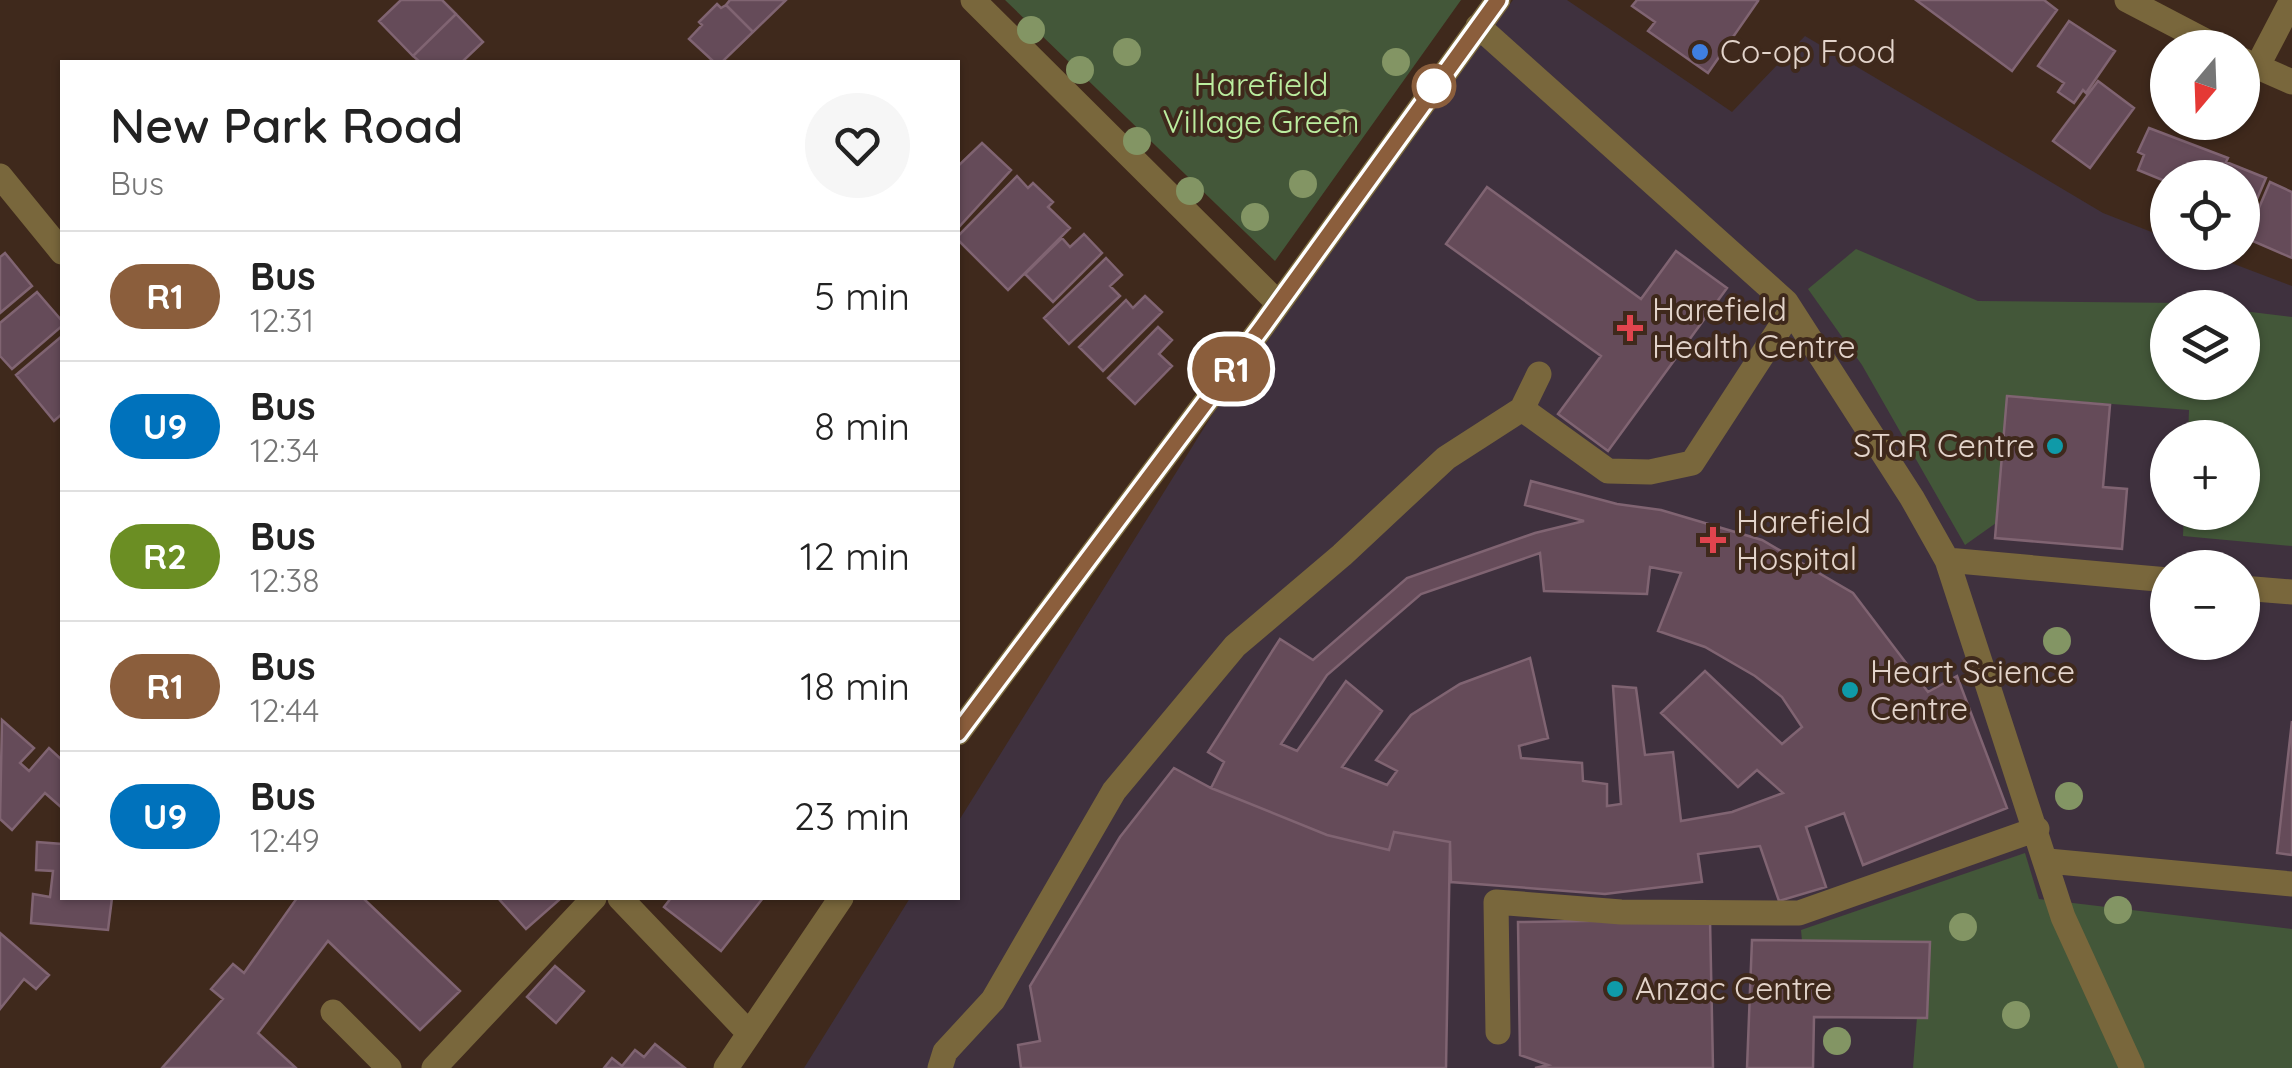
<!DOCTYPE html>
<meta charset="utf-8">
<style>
body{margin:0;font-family:Quicksand,sans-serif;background:#f6f6f6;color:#222;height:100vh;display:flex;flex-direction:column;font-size:38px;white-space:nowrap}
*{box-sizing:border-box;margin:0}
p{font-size:32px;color:#767676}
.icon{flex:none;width:55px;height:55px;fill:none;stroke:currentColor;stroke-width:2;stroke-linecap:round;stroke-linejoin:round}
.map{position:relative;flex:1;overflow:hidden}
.drawer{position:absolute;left:60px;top:60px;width:900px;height:840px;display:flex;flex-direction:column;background:#fff;border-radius:0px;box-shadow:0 2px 8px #0004}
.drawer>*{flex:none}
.badge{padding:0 20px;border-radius:32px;font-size:35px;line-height:65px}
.needle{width:65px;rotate:199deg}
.fabs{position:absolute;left:2150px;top:30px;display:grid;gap:20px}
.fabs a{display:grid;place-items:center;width:110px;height:110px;border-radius:50%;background:#fff;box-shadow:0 2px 8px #0004;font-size:50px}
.map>.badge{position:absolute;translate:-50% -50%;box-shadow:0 0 0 5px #fff}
.round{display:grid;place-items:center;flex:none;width:105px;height:105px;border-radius:52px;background:#f6f6f6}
.head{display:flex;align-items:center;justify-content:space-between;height:170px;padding:0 50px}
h1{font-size:48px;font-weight:600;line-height:75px}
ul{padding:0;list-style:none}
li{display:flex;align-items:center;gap:30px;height:130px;padding:0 50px;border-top:2px solid #e0e0e0}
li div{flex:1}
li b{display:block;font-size:38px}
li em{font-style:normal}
li .badge{min-width:110px;font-weight:700;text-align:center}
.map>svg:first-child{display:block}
.medical{fill:#3f313e;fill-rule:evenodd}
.green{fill:#435739}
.building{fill:#654b59;stroke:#806472;stroke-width:2.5;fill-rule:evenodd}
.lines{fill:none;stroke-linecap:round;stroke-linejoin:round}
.minor{stroke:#79673c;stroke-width:25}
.tree{fill:#839564}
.line-casing{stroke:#fff;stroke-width:22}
.line{stroke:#8b5e3c;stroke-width:15}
.shop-dot{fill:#3f7fe0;stroke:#3f291c;stroke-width:4}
.stop-dot{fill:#fff;stroke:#8b5e3c;stroke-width:5}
.health-dot{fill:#e0444e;stroke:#3f291c;stroke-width:4}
.culture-dot{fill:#0f9aa8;stroke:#3f291c;stroke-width:4}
.labels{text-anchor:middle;stroke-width:8;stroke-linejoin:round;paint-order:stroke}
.poi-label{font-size:32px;fill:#e3d4cb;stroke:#3f291c;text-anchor:start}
.park-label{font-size:32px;fill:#bbed9f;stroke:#3f291c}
</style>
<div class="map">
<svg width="2292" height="1068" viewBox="0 0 2292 1068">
<rect width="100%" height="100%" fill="#3f291c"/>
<!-- medical -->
<path class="medical" d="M 1513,0 L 1567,0 L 1732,112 L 1805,36 L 2103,213 L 2167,238 L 2168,252 L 2205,253 L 2292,286 L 2292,1068 L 804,1068 L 910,898 L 958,898 L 958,822 L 1242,367 ZM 2168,308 L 2242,308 L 2242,382 L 2168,382 ZM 2168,438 L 2242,438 L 2242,512 L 2168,512 ZM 2168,568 L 2242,568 L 2242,642 L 2168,642 Z"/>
<!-- green -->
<path class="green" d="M 1005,0 L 1461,0 L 1275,261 Z
M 1856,249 L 1978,301 L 2185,303 L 2218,307 L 2168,308 L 2168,382 L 2242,382 L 2243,311 L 2292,317 L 2292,546 L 2183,536 L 2184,513 L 2242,512 L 2242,438 L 2188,437 L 2189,410 L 2008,396 L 1996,523 L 1965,545 L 1862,365 L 1808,289 Z
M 2025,853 L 2039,899 L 2292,929 L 2292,1068 L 1913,1068 L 1917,1017 L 1927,1017 L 1929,942 L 1802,941 L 1801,930 Z"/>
<!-- building -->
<path class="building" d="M 401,0 L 442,0 L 456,14 L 413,56 L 379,21 Z
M 730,0 L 786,0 L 753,32 L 726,5 Z
M 1637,0 L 1756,0 L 1758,1 L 1708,73 L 1648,31 L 1655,22 L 1632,6 Z
M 1916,0 L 2044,0 L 2057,10 L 2012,71 Z
M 717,4 L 721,8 L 726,5 L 753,32 L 722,62 L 714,62 L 689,39 L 702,25 L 699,22 Z
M 456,14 L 483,42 L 462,62 L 420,62 L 413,56 Z
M 2069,21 L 2115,51 L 2086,93 L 2083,90 L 2074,103 L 2058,92 L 2064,83 L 2038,66 Z
M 2098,81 L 2134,108 L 2090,168 L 2053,141 Z
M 2149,128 L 2228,158 L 2226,162 L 2266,178 L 2254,206 L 2249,205 L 2242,215 L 2242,178 L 2168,178 L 2168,189 L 2163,187 L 2165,181 L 2138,170 L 2144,155 L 2138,152 Z
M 982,143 L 1011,170 L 958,228 L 958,166 Z
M 1017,176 L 1028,188 L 1033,183 L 1053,202 L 1048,207 L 1070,228 L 1008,290 L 958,240 L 958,236 Z
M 2270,182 L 2292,192 L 2292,258 L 2246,238 Z
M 1487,187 L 1641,299 L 1676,251 L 1727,288 L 1608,451 L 1558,414 L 1601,356 L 1446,244 Z
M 1084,234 L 1102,253 L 1053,302 L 1025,274 L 1062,238 L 1070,247 Z
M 5,253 L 32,286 L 0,313 L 0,257 Z
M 1106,258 L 1122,275 L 1110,286 L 1120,296 L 1069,344 L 1044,318 Z
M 37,292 L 62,321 L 62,326 L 12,369 L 0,356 L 0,323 Z
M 1145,296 L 1162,312 L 1103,371 L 1079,347 L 1126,300 L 1133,308 Z
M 1158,327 L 1172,340 L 1159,354 L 1172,366 L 1135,404 L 1108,378 Z
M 62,336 L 62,414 L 54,421 L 16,375 Z
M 2007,396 L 2110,405 L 2103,487 L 2127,489 L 2122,549 L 1995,538 Z
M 1531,481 L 1617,504 L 1661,510 L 1762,540 L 1853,593 L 1928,692 L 1957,676 L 2007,808 L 1863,865 L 1844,813 L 1806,827 L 1826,887 L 1779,901 L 1760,846 L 1698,854 L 1702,882 L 1605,894 L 1451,882 L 1450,842 L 1394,832 L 1389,850 L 1327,835 L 1211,788 L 1224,762 L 1208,752 L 1280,639 L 1313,660 L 1407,578 L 1535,533 L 1584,521 L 1525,505 ZM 1540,553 L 1544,591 L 1647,594 L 1650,567 L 1681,573 L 1658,631 L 1705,647 L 1755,676 L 1782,697 L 1802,727 L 1782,744 L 1705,671 L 1661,713 L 1738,787 L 1757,770 L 1783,793 L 1732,812 L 1681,821 L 1673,752 L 1645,755 L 1636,688 L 1613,686 L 1621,804 L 1607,806 L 1607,784 L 1583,781 L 1582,763 L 1521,758 L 1519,746 L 1548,738 L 1530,658 L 1460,684 L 1411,715 L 1376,760 L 1397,771 L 1387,785 L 1342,767 L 1382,711 L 1346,681 L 1297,751 L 1281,744 L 1327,675 L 1421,594 Z
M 2,720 L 34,748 L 20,763 L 29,771 L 49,748 L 62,760 L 62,808 L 45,793 L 12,830 L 0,819 Z
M 2292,721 L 2292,855 L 2277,853 Z
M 1174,768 L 1211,788 L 1327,835 L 1389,850 L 1394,832 L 1450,842 L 1446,1068 L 1021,1068 L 1018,1045 L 1040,1041 L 1030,986 L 1120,837 Z
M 37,842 L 62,844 L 62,898 L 112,898 L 108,930 L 31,923 L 33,894 L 50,897 L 53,871 L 36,870 Z
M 297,898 L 363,898 L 460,991 L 420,1030 L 328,941 L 258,1033 L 296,1068 L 162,1068 L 223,999 L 211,989 L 233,964 L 244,973 Z
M 498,898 L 558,898 L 560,899 L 526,929 Z
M 671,898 L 763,898 L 721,951 L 664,907 Z
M 1710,919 L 1713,1068 L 1535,1068 L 1548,1065 L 1520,1055 L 1518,922 Z
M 0,933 L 49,975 L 36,989 L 24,979 L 0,1009 Z
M 1752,940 L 1930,942 L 1927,1018 L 1814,1017 L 1813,1068 L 1747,1068 Z
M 555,966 L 584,991 L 556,1023 L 527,997 Z
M 655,1044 L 685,1068 L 604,1068 L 612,1058 L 622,1066 L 635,1050 L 644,1057 Z"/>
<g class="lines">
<!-- minor -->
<path class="minor" d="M 973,0 L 1278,303
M 2127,0 L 2219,48
M 1478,26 L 1786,302 L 1912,498 L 1947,560 L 2063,917 L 2132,1068
M 2242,60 L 2292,82
M 2257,67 L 2292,0
M 0,176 L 62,252
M 1522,409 L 1539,374
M 1947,560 L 2168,580
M 2242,588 L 2292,592
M 958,733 L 1262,327 L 1498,0
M 2048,861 L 2292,884
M 620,898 L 748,1032
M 333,1012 L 389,1068
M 1498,1032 L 1496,902 L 1621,912 L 1799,913 L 2037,829
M 434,1068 L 594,898
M 726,1068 L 841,898
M 940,1068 L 945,1052 L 993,1000 L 1114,791 L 1235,646 L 1342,555 L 1446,458 L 1522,409 L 1608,471 L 1650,472 L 1692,463 L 1791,311"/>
</g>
<!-- trees -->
<g class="tree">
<circle cx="1031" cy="30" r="14"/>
<circle cx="1127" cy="52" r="14"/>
<circle cx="1396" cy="62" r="14"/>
<circle cx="1080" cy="70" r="14"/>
<circle cx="1342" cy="123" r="14"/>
<circle cx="1137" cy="141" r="14"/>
<circle cx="1303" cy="184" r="14"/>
<circle cx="1190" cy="191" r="14"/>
<circle cx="1255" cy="217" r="14"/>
<circle cx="2057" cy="641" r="14"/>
<circle cx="2069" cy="796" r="14"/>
<circle cx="2118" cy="910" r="14"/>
<circle cx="1963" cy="927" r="14"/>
<circle cx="2016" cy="1015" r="14"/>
<circle cx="1837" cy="1041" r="14"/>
</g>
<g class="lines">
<defs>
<path id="line" d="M 958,733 L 1262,327 L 1498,0"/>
</defs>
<!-- line casing -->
<use href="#line" class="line-casing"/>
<!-- line -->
<use href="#line" class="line"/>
</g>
<!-- markers -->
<circle class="shop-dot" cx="1700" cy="52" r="10"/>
<circle class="stop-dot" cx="1434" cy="86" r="20"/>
<g class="health-dot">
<path d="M1625 313h10v10h10v10h-10v10h-10v-10h-10v-10h10z"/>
<path d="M1708 525h10v10h10v10h-10v10h-10v-10h-10v-10h10z"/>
</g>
<g class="culture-dot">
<circle cx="2055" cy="446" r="10"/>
<circle cx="1850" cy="690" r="10"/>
<circle cx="1615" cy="989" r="10"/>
</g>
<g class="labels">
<!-- poi labels -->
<g class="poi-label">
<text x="1720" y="63">Co-op Food</text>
<text x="1652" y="321">Harefield<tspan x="1652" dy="37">Health Centre</tspan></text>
<text x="2035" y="457" text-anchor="end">STaR Centre</text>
<text x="1736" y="533">Harefield<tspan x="1736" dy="37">Hospital</tspan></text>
<text x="1870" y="683">Heart Science<tspan x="1870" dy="37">Centre</tspan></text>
<text x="1635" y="1000">Anzac Centre</text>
</g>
<!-- park labels -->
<g class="park-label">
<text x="1261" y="96">Harefield<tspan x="1261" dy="37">Village Green</tspan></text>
</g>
</g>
</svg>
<div class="fabs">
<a><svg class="needle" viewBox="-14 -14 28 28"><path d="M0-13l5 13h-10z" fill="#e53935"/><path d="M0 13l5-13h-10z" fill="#767676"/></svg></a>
<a><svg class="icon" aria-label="locate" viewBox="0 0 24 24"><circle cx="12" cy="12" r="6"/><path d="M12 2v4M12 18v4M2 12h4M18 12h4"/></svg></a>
<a><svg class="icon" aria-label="layers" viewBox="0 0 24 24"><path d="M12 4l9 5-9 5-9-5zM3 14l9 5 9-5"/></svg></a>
<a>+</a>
<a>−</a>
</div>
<b class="badge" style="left:1231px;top:369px;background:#8b5e3c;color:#fff">R1</b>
<section class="drawer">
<div class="head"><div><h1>New Park Road</h1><p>Bus</p></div><a class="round"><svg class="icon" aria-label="heart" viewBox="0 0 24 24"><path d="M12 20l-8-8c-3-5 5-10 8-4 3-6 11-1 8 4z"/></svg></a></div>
<ul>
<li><span class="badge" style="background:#8b5e3c;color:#fff">R1</span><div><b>Bus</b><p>12:31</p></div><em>5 min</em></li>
<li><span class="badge" style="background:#0072bc;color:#fff">U9</span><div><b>Bus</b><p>12:34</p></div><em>8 min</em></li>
<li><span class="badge" style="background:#6b8e23;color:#fff">R2</span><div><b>Bus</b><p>12:38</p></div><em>12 min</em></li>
<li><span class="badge" style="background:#8b5e3c;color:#fff">R1</span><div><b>Bus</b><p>12:44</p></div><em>18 min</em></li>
<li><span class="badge" style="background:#0072bc;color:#fff">U9</span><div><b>Bus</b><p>12:49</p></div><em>23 min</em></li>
</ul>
</section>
</div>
